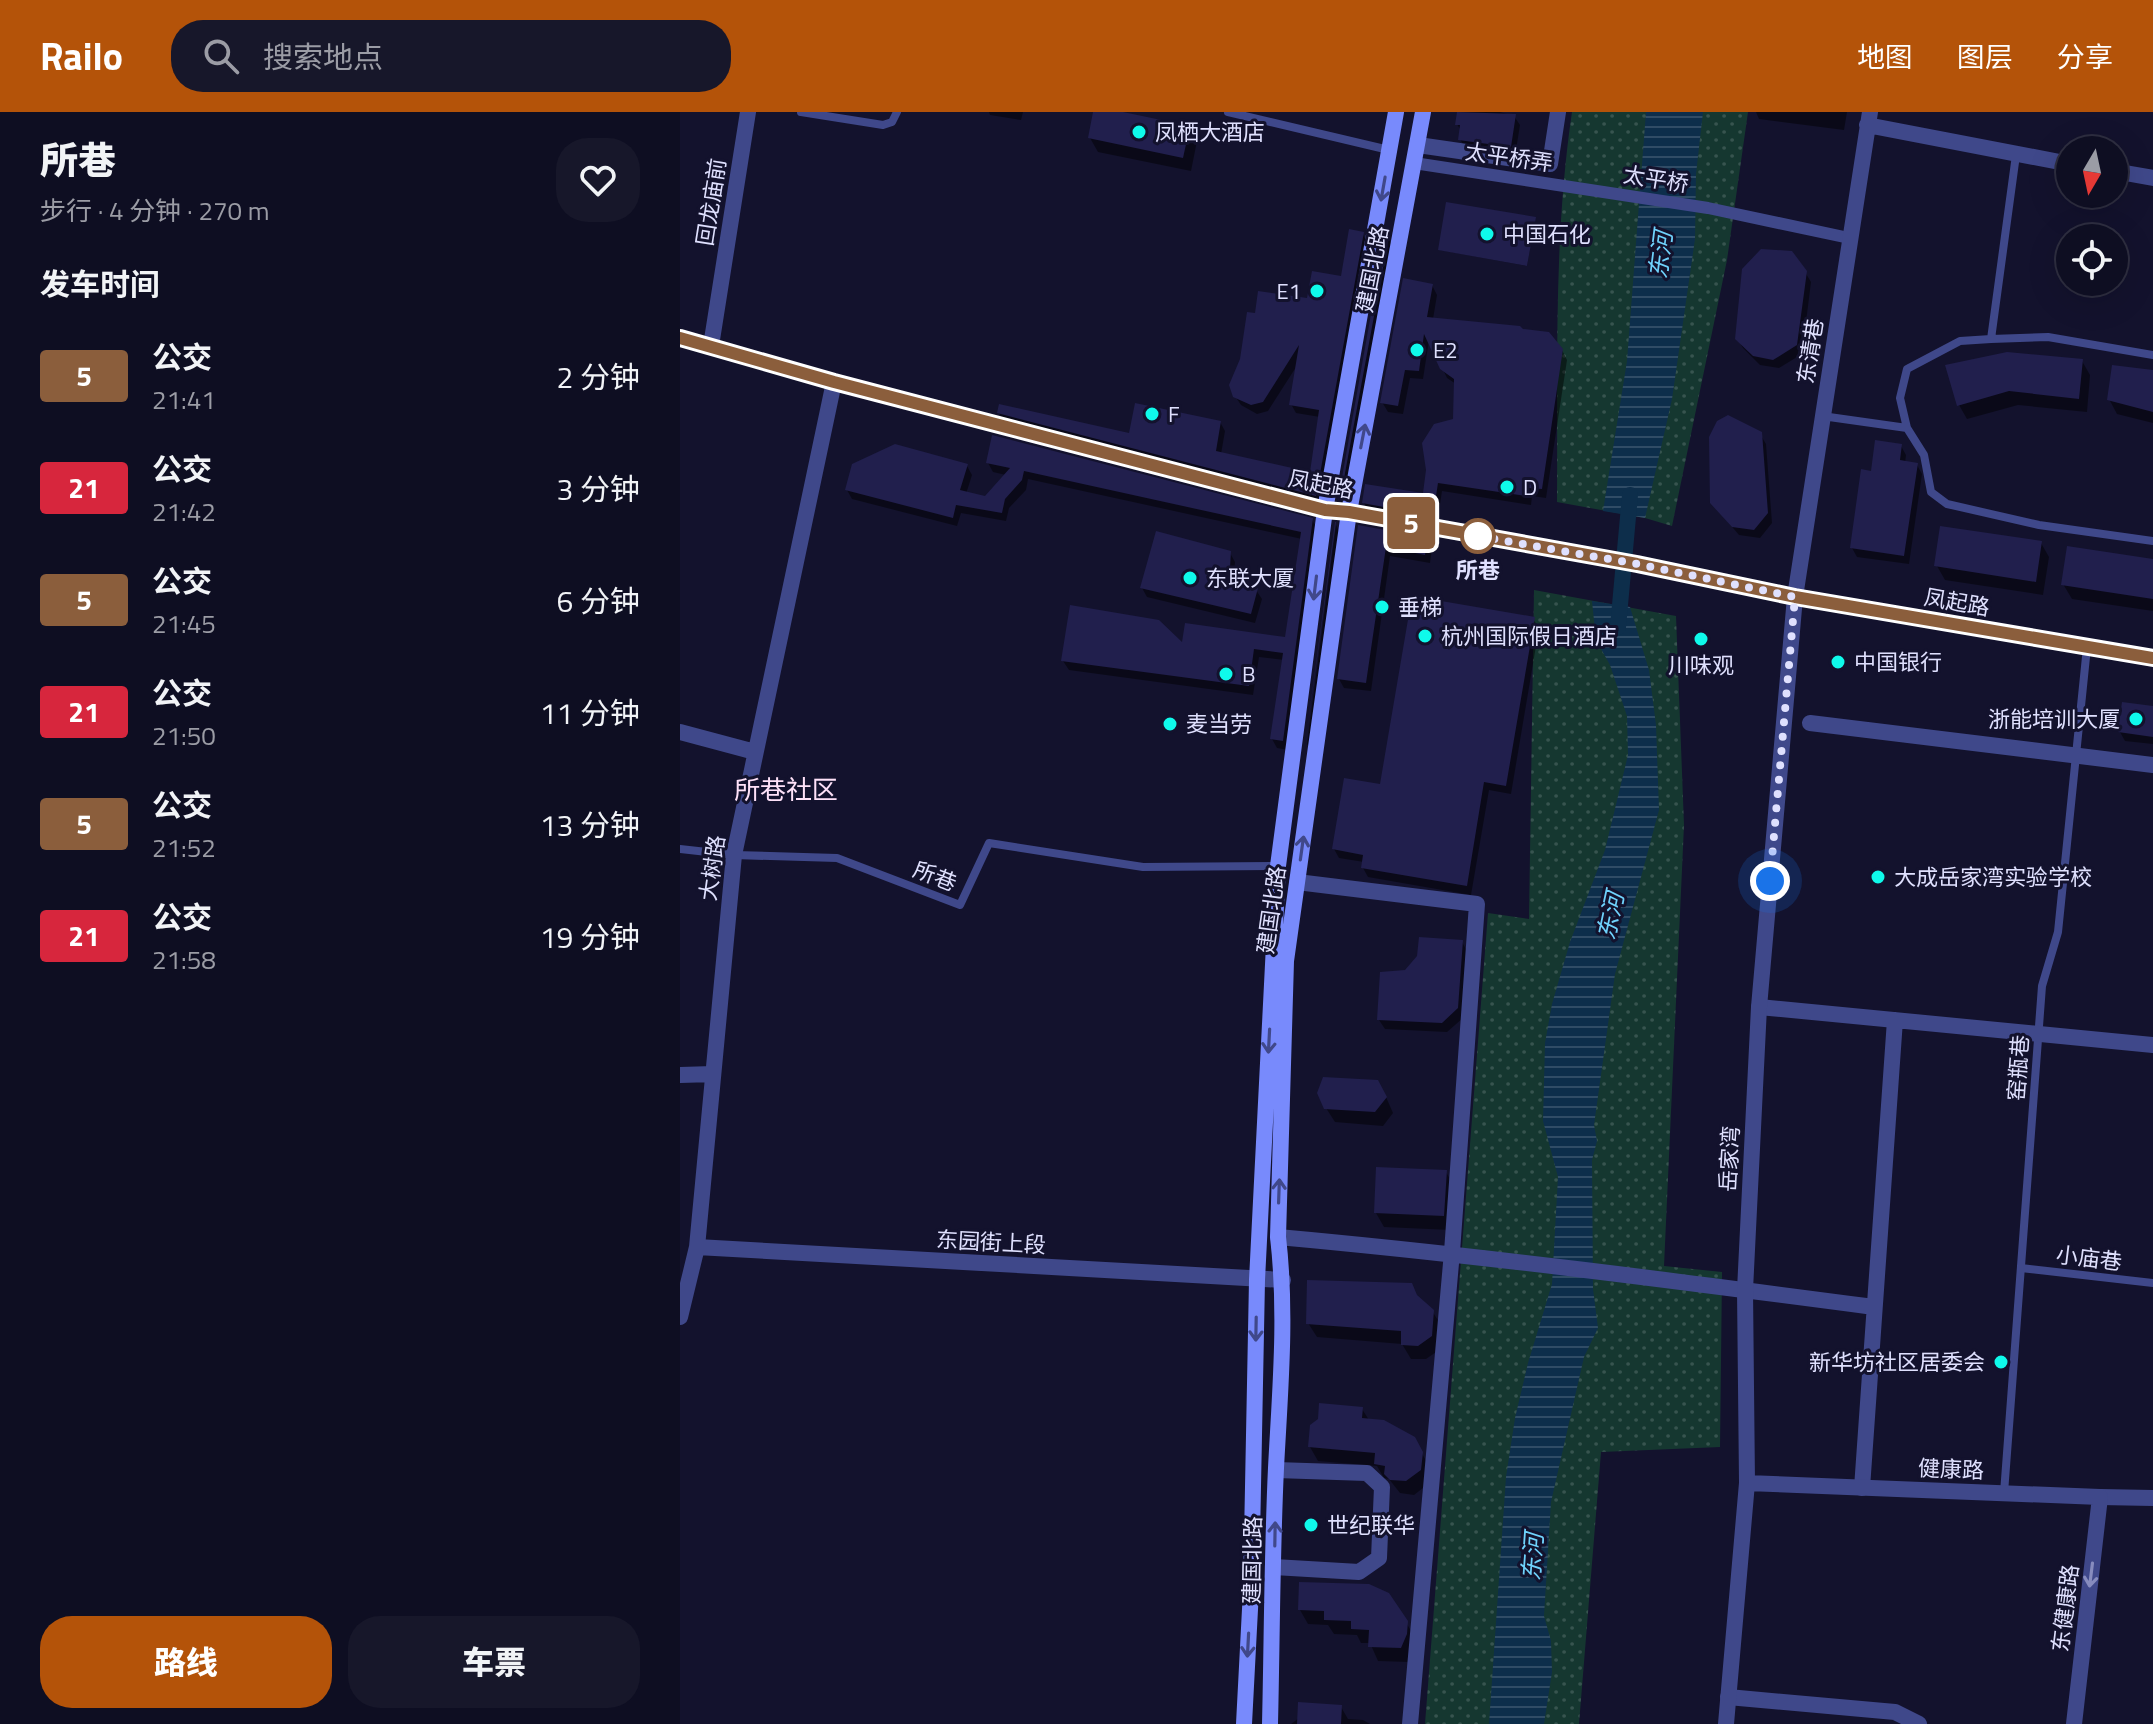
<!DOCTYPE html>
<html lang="zh">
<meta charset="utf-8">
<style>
body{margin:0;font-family:"Titillium Web","Noto Sans SC",sans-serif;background:#17172a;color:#f1f3f6;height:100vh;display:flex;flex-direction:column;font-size:30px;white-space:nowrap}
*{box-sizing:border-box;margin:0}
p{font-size:26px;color:#9b9ca5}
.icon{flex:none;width:44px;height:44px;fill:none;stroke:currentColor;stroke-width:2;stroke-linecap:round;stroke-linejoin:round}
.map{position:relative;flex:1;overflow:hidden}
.side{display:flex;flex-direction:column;background:#0e0e22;width:680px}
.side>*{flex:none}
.badge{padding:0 16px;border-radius:6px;font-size:28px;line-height:52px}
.needle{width:52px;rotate:189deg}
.controls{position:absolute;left:1376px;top:24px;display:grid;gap:16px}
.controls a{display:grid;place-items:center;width:72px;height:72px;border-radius:50%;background:#0e0e22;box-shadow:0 8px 32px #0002,0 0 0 2px #2e2e40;font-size:40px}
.you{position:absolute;width:40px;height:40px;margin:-20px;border:6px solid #fff;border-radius:50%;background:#1a73e8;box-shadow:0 0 0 12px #1a73e833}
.map>.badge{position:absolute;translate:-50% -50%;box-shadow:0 0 0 4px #fff}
h2{padding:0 40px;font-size:30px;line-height:72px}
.round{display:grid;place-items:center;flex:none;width:84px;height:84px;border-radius:32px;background:#17172a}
.headline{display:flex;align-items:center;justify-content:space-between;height:136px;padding:0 40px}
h1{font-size:38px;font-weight:800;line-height:60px}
.cta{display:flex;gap:16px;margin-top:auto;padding:16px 40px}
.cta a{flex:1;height:92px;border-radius:32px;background:#b45309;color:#fff;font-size:32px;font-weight:800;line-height:92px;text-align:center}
.cta a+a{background:#17172a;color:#f1f3f6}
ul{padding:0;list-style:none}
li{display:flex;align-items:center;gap:24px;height:112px;padding:0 40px}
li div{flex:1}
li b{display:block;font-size:30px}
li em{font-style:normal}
li .badge{min-width:88px;font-weight:700;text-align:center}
header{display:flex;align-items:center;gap:48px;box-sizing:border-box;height:112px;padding:0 40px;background:#b45309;color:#fff}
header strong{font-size:38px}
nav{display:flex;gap:44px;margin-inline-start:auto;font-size:28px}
.search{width:560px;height:72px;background:#17172a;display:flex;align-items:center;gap:20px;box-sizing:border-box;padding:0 28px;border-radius:32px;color:#9b9ca5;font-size:30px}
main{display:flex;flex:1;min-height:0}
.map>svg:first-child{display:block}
.grass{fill:url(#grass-dots)}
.water{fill:url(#water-rules)}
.shadow{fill:#0007}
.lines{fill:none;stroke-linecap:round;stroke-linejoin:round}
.canal{stroke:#0d2e4b;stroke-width:16}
.building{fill:#211f4d}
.service{stroke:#3f488a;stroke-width:8}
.pedestrian{stroke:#3f488a;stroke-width:12}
.minor{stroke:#3f488a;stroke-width:16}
.tertiary{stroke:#3f488a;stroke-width:16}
.secondary{stroke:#788afc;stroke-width:16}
.oneway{stroke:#40488a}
.oneway2{stroke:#878cbe}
.line-casing{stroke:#fff;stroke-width:18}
.line{stroke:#8b5e3c;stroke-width:12}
.walk{stroke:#dfe0fe;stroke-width:8;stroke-dasharray:0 14.4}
.poi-dot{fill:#0ffaeb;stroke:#13122d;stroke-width:3}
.stop-dot{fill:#fff;stroke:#8b5e3c;stroke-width:4}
.labels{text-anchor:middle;stroke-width:6;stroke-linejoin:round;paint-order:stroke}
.poi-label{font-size:22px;fill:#dfe0fe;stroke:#13122d;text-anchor:start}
.street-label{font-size:22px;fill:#dfe0fe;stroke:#13122d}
.stop-label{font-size:22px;font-weight:bold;fill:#dfe0fe;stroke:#13122d}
.water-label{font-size:24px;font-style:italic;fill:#6fd2fc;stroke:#13122d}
.quarter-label{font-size:26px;fill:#fee1f8;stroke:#13122d}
</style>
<header>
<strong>Railo</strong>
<div class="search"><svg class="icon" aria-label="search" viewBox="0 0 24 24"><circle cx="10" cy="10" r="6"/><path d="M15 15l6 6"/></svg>搜索地点</div>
<nav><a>地图</a><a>图层</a><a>分享</a></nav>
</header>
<main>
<section class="side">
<div class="headline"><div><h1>所巷</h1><p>步行 · 4 分钟 · 270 m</p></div><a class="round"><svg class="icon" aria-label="heart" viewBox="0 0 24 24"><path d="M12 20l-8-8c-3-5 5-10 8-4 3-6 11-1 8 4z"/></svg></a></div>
<h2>发车时间</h2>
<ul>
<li><span class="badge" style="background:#8b5e3c;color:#fff">5</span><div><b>公交</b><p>21:41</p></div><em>2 分钟</em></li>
<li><span class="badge" style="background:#d7263d;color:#fff">21</span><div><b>公交</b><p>21:42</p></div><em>3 分钟</em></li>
<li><span class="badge" style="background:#8b5e3c;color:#fff">5</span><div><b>公交</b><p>21:45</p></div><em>6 分钟</em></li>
<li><span class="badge" style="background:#d7263d;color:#fff">21</span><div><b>公交</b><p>21:50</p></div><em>11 分钟</em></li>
<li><span class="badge" style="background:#8b5e3c;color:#fff">5</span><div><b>公交</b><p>21:52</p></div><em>13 分钟</em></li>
<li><span class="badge" style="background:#d7263d;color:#fff">21</span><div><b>公交</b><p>21:58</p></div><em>19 分钟</em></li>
</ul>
<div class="cta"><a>路线</a><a>车票</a></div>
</section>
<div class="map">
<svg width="1473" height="1612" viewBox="0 0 1473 1612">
<defs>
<pattern id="grass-dots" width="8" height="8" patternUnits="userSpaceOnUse" patternTransform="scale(2)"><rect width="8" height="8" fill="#153730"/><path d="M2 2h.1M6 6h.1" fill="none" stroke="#37544f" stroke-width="1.8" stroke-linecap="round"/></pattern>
<pattern id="water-rules" width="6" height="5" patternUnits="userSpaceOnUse" patternTransform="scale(2)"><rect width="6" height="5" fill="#0d2e4b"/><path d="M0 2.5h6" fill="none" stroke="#304c66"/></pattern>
</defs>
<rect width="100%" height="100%" fill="#13122d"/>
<!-- grass -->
<path class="grass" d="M 892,0 L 1068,0 L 1047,148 L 992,414 L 965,406 L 877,390 C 878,260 873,128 892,0 Z
M 854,478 L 996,504 L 1004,713 L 984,1154 L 1042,1160 L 1040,1335 L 921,1340 L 899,1612 L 745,1612 L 808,801 L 849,807 Z"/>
<!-- water -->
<path class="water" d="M 966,0 L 1023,0 L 1016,62 L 1015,127 L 992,287 L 965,406 L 923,399 L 947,249 Z
M 912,489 L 950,495 L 969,558 L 976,613 L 979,698 L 935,862 L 914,1013 L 917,1029 L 912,1048 L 913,1177 L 918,1216 L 904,1245 L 871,1390 L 864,1504 L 871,1529 L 872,1560 L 864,1612 L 809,1612 L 826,1365 L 835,1306 L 848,1251 L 872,1172 L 878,1065 L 863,1009 L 865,931 L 872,892 L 890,830 L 925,738 L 948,643 L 947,604 L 930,553 L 916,528 Z"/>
<!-- shadow -->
<path class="shadow" d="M 309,0 L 343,0 L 341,8 L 310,3 Z
M 415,0 L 433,0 L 508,15 L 517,29 L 511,59 L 418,40 L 410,26 Z
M 779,0 L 820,0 L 834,4 L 840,13 L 835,44 L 785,36 L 780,27 L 781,19 L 777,12 Z
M 1076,0 L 1167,0 L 1164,18 L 1079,7 Z
M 855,108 L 847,154 L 760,138 Z
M 682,121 L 687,130 L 641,392 L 324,310 L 319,301 L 451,323 L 540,310 L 545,319 L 541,342 L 632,363 L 640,305 L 616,301 L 611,292 L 618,252 L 588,299 L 577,302 L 561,293 L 555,284 L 576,203 L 629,188 L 663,166 Z
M 707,125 L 713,134 L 665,396 L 660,388 Z
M 1125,160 L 1131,170 L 1122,242 L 1099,256 L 1080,253 L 1063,236 L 1057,226 Z
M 752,173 L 757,183 L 753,207 L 882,238 L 887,248 L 866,386 L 852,384 L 851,393 L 762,379 L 757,412 L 689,400 L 684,391 L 744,383 L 775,309 L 776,272 L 767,266 L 749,228 L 743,267 L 730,266 L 723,302 L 708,300 L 702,290 Z
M 1402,249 L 1410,263 L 1407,300 L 1338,293 L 1287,307 L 1279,293 Z
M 1473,260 L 1473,311 L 1437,302 L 1429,287 Z
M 1080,322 L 1086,332 L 1092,411 L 1080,426 L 1059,423 L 1032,391 Z
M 1221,334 L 1226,343 L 1225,351 L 1237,353 L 1242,362 L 1229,452 L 1177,445 L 1172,436 L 1193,361 Z
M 308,351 L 632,408 L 637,417 L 608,638 L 597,636 L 592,627 L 604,548 L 579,545 L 573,583 L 389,558 L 383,549 L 504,534 L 607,527 L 622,427 L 348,367 L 346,378 L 329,396 L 326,409 L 281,401 L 277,414 L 172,387 L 167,378 L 287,354 L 292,363 L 286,382 L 306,386 L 326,363 L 313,360 Z
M 656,413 L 660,421 L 630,637 L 627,632 Z
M 680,415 L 747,427 L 752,436 L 750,451 L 710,444 L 691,579 L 664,576 L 659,567 Z
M 1361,431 L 1369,445 L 1363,483 L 1265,468 L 1257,454 Z
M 550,441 L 555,450 L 554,461 L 562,474 L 576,478 L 582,487 L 575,511 L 467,485 L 462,476 Z
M 1473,449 L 1473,499 L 1392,487 L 1383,472 Z
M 853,507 L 859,516 L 831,682 L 809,678 L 791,783 L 688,765 L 683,756 L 684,750 L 659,746 L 654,737 L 702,674 Z
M 1473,596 L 1473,632 L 1445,629 L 1440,620 Z
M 782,830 L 787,839 L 783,906 L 767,920 L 705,917 L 699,908 L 726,860 Z
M 706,985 L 713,1001 L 703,1014 L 655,1010 L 646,996 Z
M 766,1060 L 774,1074 L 771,1118 L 704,1115 L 696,1101 Z
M 738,1185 L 752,1199 L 761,1213 L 759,1238 L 746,1247 L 731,1247 L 722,1232 L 637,1225 L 628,1211 Z
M 682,1297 L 689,1308 L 734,1327 L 750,1356 L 748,1372 L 734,1383 L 720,1381 L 709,1367 L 704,1366 L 697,1354 L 638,1349 L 630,1335 Z
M 708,1482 L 735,1525 L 729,1550 L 698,1549 L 690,1531 L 681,1531 L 677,1523 L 654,1522 L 648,1513 L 628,1512 L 620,1498 Z
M 661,1595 L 668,1607 L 683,1608 L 690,1612 L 611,1612 L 619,1606 Z"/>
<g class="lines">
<!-- canal -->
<path class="canal" d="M 938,515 L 950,383"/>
</g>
<!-- building -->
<path class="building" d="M 413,0 L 443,0 L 510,14 L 503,46 L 408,26 Z
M 777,0 L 836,2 L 831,35 L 778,28 L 780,13 L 775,13 Z
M 766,90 L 856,105 L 847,154 L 758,138 Z
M 669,117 L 684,120 L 636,384 L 317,301 L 319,292 L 449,321 L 455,291 L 541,309 L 536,339 L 630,360 L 639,298 L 609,293 L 619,233 L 583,290 L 571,293 L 553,285 L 549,273 L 560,247 L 567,200 L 575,201 L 578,179 L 627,186 L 632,159 L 661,164 Z
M 705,123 L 709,123 L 660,388 L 658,388 Z
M 1081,137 L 1112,139 L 1127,159 L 1117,233 L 1093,248 L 1073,244 L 1055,227 L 1062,157 Z
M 723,166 L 753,172 L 747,205 L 840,214 L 843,217 L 869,220 L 883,237 L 862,377 L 848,376 L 846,384 L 758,371 L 753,404 L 682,391 L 685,372 L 743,381 L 746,358 L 742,331 L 754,312 L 773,307 L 774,267 L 760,257 L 744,222 L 739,259 L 725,258 L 718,294 L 700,291 Z
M 1327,240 L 1403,247 L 1399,287 L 1329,279 L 1277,294 L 1265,253 Z
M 1432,253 L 1473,258 L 1473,300 L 1427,288 Z
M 1048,303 L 1082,320 L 1088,401 L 1074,418 L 1052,415 L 1030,391 L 1029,325 L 1037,309 Z
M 312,323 L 633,406 L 603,629 L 590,627 L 603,541 L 574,537 L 569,574 L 381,549 L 390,493 L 479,508 L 502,530 L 505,511 L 605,525 L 621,420 L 344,359 L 342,368 L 325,387 L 322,401 L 276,393 L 273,406 L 165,378 L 172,352 L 215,332 L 288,352 L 280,378 L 305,384 L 330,356 L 306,351 Z
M 1195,328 L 1222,332 L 1220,348 L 1238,351 L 1224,444 L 1170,436 L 1181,357 L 1191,359 Z
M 655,410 L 656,410 L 625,633 Z
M 678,413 L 748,426 L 745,443 L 706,435 L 686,571 L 657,567 Z
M 1260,414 L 1362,429 L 1356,470 L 1254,454 Z
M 476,419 L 551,439 L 550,456 L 559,461 L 557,471 L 578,476 L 571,502 L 460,476 Z
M 1387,434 L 1473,447 L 1473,487 L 1381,473 Z
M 732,484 L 855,505 L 826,674 L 804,670 L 787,774 L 681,756 L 683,743 L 652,737 L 664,666 L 700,672 Z
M 1442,590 L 1473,594 L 1473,625 L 1438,620 Z
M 739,825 L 783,828 L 778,896 L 762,911 L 697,908 L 700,860 L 725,858 L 737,844 Z
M 643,965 L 698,968 L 707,985 L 695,1000 L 644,997 L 637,981 Z
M 696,1055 L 767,1058 L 764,1104 L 694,1101 Z
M 627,1168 L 732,1171 L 737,1183 L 754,1198 L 752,1224 L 738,1234 L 721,1233 L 721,1219 L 626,1212 Z
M 639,1291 L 683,1295 L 682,1306 L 704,1308 L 735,1325 L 743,1340 L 741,1358 L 726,1369 L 710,1368 L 704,1362 L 705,1354 L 694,1352 L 695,1341 L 628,1335 L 630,1313 L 638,1307 Z
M 619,1470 L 689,1472 L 709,1481 L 728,1509 L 727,1522 L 721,1536 L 688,1535 L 689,1518 L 671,1517 L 671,1509 L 644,1508 L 644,1499 L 618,1498 Z
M 618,1590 L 662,1593 L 661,1612 L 617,1612 Z"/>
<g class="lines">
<!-- service -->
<path class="service" d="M 121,0 L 203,13 L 212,10 L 217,0
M 548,0 L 709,38
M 1311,227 L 1336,43
M 1473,243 L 1368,225 L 1311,227 L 1280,229 L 1227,257 L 1220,286 L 1227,316 L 1244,343 L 1251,380 L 1267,392 L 1359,413 L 1473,429
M 1142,304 L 1227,316
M 0,737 L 54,743 L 157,746 L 280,793 L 309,731 L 463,755 L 598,754
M 1341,1156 L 1473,1171
M 1324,1381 L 1362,874 L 1378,820 L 1407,535"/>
<!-- pedestrian -->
<path class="pedestrian" d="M 734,51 L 1028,96 L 1169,126"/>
<!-- minor -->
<path class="minor" d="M 1187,13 L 1390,52
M 738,33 L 870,52 L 878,0
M 1434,59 L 1473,66
M 1115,485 L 1190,0
M 1130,611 L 1473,653
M 0,620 L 75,640
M 617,770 L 797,792 L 772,1140 L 730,1612
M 1079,895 L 1473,933
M 0,963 L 33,962
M 598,1125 C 797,1143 996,1169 1194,1195
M 17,1135 L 603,1168
M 0,1205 L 17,1135 L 54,743 L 154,270
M 1182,1376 L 1215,908
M 1420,1385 L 1473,1386
M 594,1455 L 679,1460 L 699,1446 L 702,1375 L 687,1361 L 596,1358
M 1048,1585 L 1215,1600 L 1239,1612"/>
<!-- tertiary -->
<path class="tertiary" d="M 31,234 L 68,0
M 1067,1371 L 1420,1385 L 1394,1612
M 1046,1612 L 1067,1371 L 1065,1178 L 1079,895 L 1115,485"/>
<!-- secondary -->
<path class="secondary" d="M 0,226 L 154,270 L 645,398 L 669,400 L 957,452 L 1115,485 L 1473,546
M 564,1612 L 571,1478 L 577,1168 L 598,754 L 645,398 L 716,0
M 590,1612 C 592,1527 592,1441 596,1356 C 600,1279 607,1202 598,1125 L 606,849 L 669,400 L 743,0"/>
</g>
<!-- one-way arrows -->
<defs><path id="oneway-shaft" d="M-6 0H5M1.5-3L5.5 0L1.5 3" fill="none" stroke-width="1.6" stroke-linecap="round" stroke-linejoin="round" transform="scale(2)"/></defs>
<g class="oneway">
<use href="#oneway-shaft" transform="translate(703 77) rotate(100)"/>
<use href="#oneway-shaft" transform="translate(683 324) rotate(-79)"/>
<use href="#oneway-shaft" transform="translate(635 476) rotate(97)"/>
<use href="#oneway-shaft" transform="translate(622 736) rotate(-82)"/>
<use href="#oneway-shaft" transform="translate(589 929) rotate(93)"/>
<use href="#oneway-shaft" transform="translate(599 1079) rotate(-88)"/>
<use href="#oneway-shaft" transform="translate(576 1217) rotate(91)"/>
<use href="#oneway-shaft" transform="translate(595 1422) rotate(-89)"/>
<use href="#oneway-shaft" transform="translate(568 1533) rotate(93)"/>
</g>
<use class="oneway2" href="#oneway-shaft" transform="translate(1411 1463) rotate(97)"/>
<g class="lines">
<defs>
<path id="line" d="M 0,226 L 154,270 L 645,398 L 669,400 L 957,452 L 1115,485 L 1473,546"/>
</defs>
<!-- line casing -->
<use href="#line" class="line-casing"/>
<!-- line -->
<use href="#line" class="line"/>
<!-- walk -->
<path class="walk" d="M 798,424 L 792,423 L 957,452 L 1115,485 L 1090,769"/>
</g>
<!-- markers -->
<g class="poi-dot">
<circle cx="459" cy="20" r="8"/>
<circle cx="807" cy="122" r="8"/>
<circle cx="637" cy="179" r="8"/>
<circle cx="737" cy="238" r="8"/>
<circle cx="472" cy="302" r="8"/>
<circle cx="827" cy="375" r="8"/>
<circle cx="510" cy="466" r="8"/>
<circle cx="702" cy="495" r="8"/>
<circle cx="745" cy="524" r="8"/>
<circle cx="1021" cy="527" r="8"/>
<circle cx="1158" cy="550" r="8"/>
<circle cx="546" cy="562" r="8"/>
<circle cx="1456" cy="607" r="8"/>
<circle cx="490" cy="612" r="8"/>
<circle cx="1198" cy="765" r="8"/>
<circle cx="1321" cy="1250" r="8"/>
<circle cx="631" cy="1413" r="8"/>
</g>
<circle class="stop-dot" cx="798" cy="424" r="16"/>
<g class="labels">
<!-- poi labels -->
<g class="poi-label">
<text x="475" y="28">凤栖大酒店</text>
<text x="823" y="130">中国石化</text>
<text x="621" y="187" text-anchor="end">E1</text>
<text x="753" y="246">E2</text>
<text x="488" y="310">F</text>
<text x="843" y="383">D</text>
<text x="526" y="474">东联大厦</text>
<text x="718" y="503">垂梯</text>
<text x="761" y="532">杭州国际假日酒店</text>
<text x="1174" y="558">中国银行</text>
<text x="1021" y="561" text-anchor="middle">川味观</text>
<text x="562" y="570">B</text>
<text x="1440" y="615" text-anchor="end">浙能培训大厦</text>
<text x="506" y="620">麦当劳</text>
<text x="1214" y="773">大成岳家湾实验学校</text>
<text x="1305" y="1258" text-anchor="end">新华坊社区居委会</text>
<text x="647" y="1421">世纪联华</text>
</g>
<!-- street labels -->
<g class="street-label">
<text transform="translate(829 45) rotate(8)" y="8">太平桥弄</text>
<text transform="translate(976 67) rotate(9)" y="8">太平桥</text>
<text transform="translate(31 90) rotate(-81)" y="8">回龙庙前</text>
<text transform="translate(692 157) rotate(-79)" y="8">建国北路</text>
<text transform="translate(1130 239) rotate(-81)" y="8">东清巷</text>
<text transform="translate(641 372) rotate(11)" y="8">凤起路</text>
<text transform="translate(1277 490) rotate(10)" y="8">凤起路</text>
<text transform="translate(32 756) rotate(-82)" y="8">大树路</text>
<text transform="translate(255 764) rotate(21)" y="8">所巷</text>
<text transform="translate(591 798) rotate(-82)" y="8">建国北路</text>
<text transform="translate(1338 956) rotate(-86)" y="8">窑瓶巷</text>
<text transform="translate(1049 1047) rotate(-87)" y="8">岳家湾</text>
<text transform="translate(311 1130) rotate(3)" y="8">东园街上段</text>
<text transform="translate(1409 1146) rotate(7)" y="8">小庙巷</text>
<text transform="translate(1271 1357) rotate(2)" y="8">健康路</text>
<text transform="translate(572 1448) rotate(-89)" y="8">建国北路</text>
<text transform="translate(1385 1496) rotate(-83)" y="8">东健康路</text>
</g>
<!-- stop labels -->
<g class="stop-label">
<text x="798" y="466">所巷</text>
</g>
<!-- water labels -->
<g class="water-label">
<text transform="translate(981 143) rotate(-83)" y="8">东河</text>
<text transform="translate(931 804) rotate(-78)" y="8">东河</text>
<text transform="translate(853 1445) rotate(-86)" y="8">东河</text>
</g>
<!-- quarter labels -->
<g class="quarter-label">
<text x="106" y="687">所巷社区</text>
</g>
</g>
</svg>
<div class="controls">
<a><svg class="needle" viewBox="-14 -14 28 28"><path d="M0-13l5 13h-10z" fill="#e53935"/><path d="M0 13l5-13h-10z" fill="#9b9ca5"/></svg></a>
<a><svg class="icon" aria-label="locate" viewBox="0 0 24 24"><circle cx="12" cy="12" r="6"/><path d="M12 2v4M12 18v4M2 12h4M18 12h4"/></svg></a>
</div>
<div class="you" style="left:1090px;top:769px"></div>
<b class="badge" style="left:731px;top:411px;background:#8b5e3c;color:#fff">5</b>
</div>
</main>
